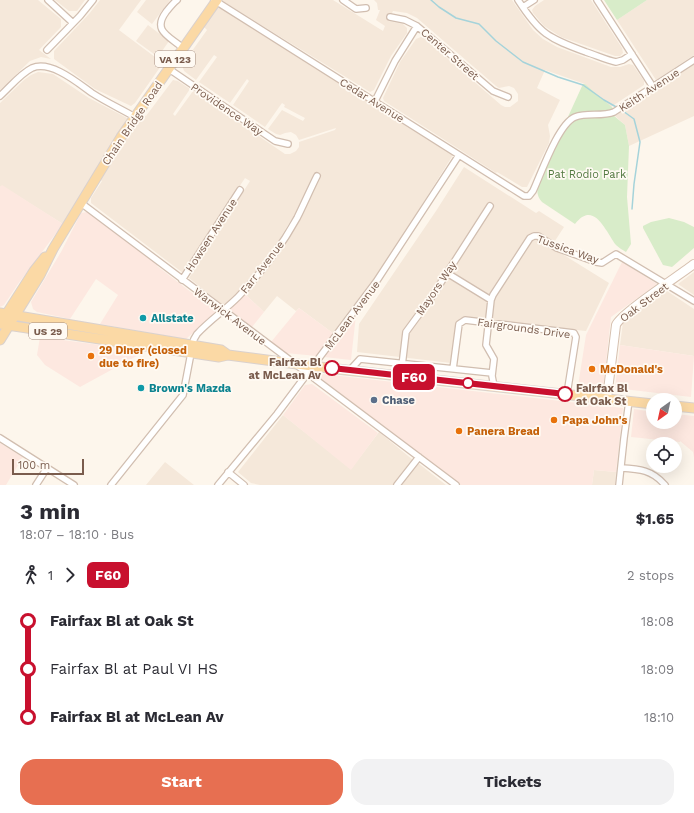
<!DOCTYPE html>
<meta charset="utf-8">
<style>
body{margin:0;font-family:"Work Sans",sans-serif;background:#f2f2f3;color:#2b2b33;height:100vh;display:flex;flex-direction:column;font-size:15px;white-space:nowrap}
*{box-sizing:border-box;margin:0}
p{font-size:13px;color:#7c7c81}
.icon{flex:none;width:22px;height:22px;fill:none;stroke:currentColor;stroke-width:2;stroke-linecap:round;stroke-linejoin:round}
.map{position:relative;height:485px;overflow:hidden}
.sheet{display:flex;flex-direction:column;background:#fff;flex:1}
.sheet>*{flex:none}
.badge{padding:0 8px;border-radius:6px;font-size:14px;line-height:26px}
.needle{width:26px;rotate:213deg}
.controls{position:absolute;left:646px;top:393px;display:grid;gap:8px}
.controls a{display:grid;place-items:center;width:36px;height:36px;border-radius:50%;background:#fff;box-shadow:0 4px 16px #0002;font-size:20px}
.scale{position:absolute;left:12px;bottom:10px;width:72px;box-sizing:border-box;padding-left:4px;border:2px solid #7a5c4d;border-top:0;font-size:11px;line-height:14px;white-space:nowrap;color:#7a5c4d;-webkit-text-stroke:3px #fffaf3;paint-order:stroke}
.map>.badge{position:absolute;translate:-50% -50%;box-shadow:0 0 0 2px #fff}
.legs{display:flex;align-items:center;gap:6px;height:44px;padding:0 20px;font-size:13px}
.legs p{margin-inline-start:auto}
.overview{display:flex;align-items:center;justify-content:space-between;height:68px;padding:0 20px}
h1{font-size:22px;font-weight:700;line-height:30px}
.action{display:flex;gap:8px;margin-top:auto;padding:8px 20px}
.action a{flex:1;height:46px;border-radius:16px;background:#e76f51;color:#fff;font-size:16px;font-weight:700;line-height:46px;text-align:center}
.action a+a{background:#f2f2f3;color:#2b2b33}
ul{padding:0 20px;list-style:none}
li{display:flex;align-items:center;gap:14px;height:48px;font-size:15px}
li i{display:grid;place-items:center;width:6px;height:100%;margin:0 5px;background:currentColor}
li i::after{content:'';width:10px;height:10px;margin:-5px;border:3px solid;border-radius:50%;background:#fff}
li p{margin-inline-start:auto}
li:first-child i{background:linear-gradient(#0000 50%,currentColor 0)}
li:last-child i{background:linear-gradient(currentColor 50%,#0000 0)}
.map>svg:first-child{display:block}
.residential{fill:#f5e8da}
.commercial{fill:#fde8e0}
.green{fill:#d8ecc9}
.lines{fill:none;stroke-linecap:round;stroke-linejoin:round}
.stream{stroke:#a5d3da;stroke-width:1.5}
.street-casing{stroke:#d1beb0;stroke-width:8}
.secondary-casing{stroke:#d6c0b0;stroke-width:10}
.primary-casing{stroke:#dad1cd;stroke-width:11}
.street{stroke:#fff;stroke-width:5.5}
.secondary{stroke:#fff;stroke-width:8}
.primary{stroke:#fbd9a5;stroke-width:9}
.line-1-casing{stroke:#fff;stroke-width:9}
.line-1{stroke:#c8102e;stroke-width:6}
.culture-dot{fill:#0f9aa8;stroke:#fffaf3;stroke-width:1.5}
.food-dot{fill:#e8710a;stroke:#fffaf3;stroke-width:1.5}
.stop-1-dot{fill:#fff;stroke:#c8102e;stroke-width:2}
.service-dot{fill:#5c6f8a;stroke:#fffaf3;stroke-width:1.5}
.labels{text-anchor:middle;stroke-width:3.5;stroke-linejoin:round;paint-order:stroke}
.shield{fill:#fffaf3;stroke:#a28b7f;stroke-width:1}
.shield-label{font-size:10px;font-weight:bold;fill:#7a5c4d}
.street-label{font-size:11px;fill:#7a5c4d;stroke:#fffaf3}
.park-label{font-size:11px;fill:#537a41;stroke:#fffaf3}
.culture-label{font-size:11px;font-weight:bold;fill:#0d838f;stroke:#fffaf3;text-anchor:start}
.food-label{font-size:11px;font-weight:bold;fill:#c56008;stroke:#fffaf3;text-anchor:start}
.stop-label{font-size:11px;font-weight:bold;fill:#7a5c4d;stroke:#fffaf3;text-anchor:end}
.service-label{font-size:11px;font-weight:bold;fill:#4e5e75;stroke:#fffaf3;text-anchor:start}
</style>
<div class="map">
<svg width="694" height="485" viewBox="0 0 694 485">
<rect width="100%" height="100%" fill="#fdf6ec"/>
<!-- residential -->
<path class="residential" d="M 0,0 L 38,0 L 61,19 L 61,27 L 39,50 L 51,59 L 41,57 L 30,61 L 0,90 Z
M 55,0 L 85,0 L 77,11 L 69,11 Z
M 100,0 L 141,0 L 119,30 L 163,63 L 135,103 L 131,106 L 95,89 L 54,59 L 54,51 L 89,14 Z
M 146,0 L 170,0 L 152,24 L 137,12 Z
M 221,0 L 333,0 L 383,31 L 385,26 L 376,20 L 380,10 L 378,10 L 377,3 L 374,0 L 512,0 L 533,30 L 543,39 L 557,47 L 611,67 L 620,67 L 629,64 L 633,65 L 644,81 L 644,85 L 611,107 L 585,84 L 545,70 L 537,88 L 560,100 L 548,125 L 550,136 L 549,143 L 527,187 L 522,187 L 497,172 L 496,173 L 384,101 L 383,98 L 400,62 L 416,39 L 421,37 L 424,38 L 501,105 L 505,107 L 510,107 L 518,101 L 518,94 L 514,88 L 509,86 L 499,88 L 496,86 L 417,18 L 407,13 L 393,11 L 388,21 L 403,24 L 407,28 L 407,33 L 391,56 L 374,90 L 370,92 Z
M 544,0 L 591,0 L 622,48 L 623,53 L 620,56 L 615,56 L 561,37 L 544,26 L 533,13 L 532,10 L 535,6 Z
M 647,0 L 694,0 L 694,55 L 656,80 L 617,20 Z
M 218,6 L 453,155 L 371,286 L 334,334 L 299,308 L 296,311 L 277,296 L 264,312 L 245,294 L 276,257 L 291,234 L 318,182 L 313,179 L 293,217 L 274,248 L 255,274 L 235,297 L 224,306 L 189,278 L 250,181 L 245,178 L 183,273 L 91,203 L 91,198 L 102,181 L 99,179 L 141,114 L 146,116 L 173,80 L 178,81 L 190,89 L 173,114 L 175,116 L 193,91 L 285,154 L 290,154 L 296,151 L 299,147 L 299,142 L 335,130 L 336,128 L 299,140 L 296,135 L 291,132 L 285,133 L 280,135 L 276,134 L 268,129 L 282,110 L 303,121 L 305,118 L 284,107 L 285,105 L 282,103 L 265,127 L 233,105 L 249,81 L 247,79 L 230,103 L 199,82 L 217,57 L 214,55 L 196,80 L 184,71 L 182,65 L 207,30 L 203,26 Z
M 148,25 L 169,41 L 158,57 L 136,41 Z
M 694,62 L 694,116 L 629,146 L 625,125 L 615,116 Z
M 38,72 L 53,74 L 89,98 L 129,119 L 108,149 L 110,150 L 63,224 L 2,186 L 0,187 L 0,103 L 24,80 L 31,75 Z
M 464,167 L 536,213 L 539,211 L 564,227 L 551,247 L 609,283 L 586,331 L 460,318 L 451,363 L 357,352 L 359,324 L 436,211 Z
M 694,272 L 694,295 L 678,284 Z
M 667,291 L 694,309 L 694,356 L 620,345 L 623,322 Z
M 283,415 L 351,469 L 379,432 L 413,460 L 393,485 L 260,485 L 251,483 L 238,472 Z
M 165,462 L 194,485 L 146,485 Z
M 418,463 L 446,485 L 401,485 Z
M 594,470 L 616,472 L 615,485 L 592,485 Z"/>
<!-- commercial -->
<path class="commercial" d="M 2,185 L 63,224 L 18,284 L 4,305 L 0,307 L 0,187 Z
M 87,212 L 158,264 L 157,266 L 209,306 L 211,304 L 219,310 L 186,339 L 100,324 L 118,295 L 96,279 L 70,319 L 37,312 L 33,309 L 31,302 L 61,252 L 81,213 Z
M 622,262 L 657,284 L 611,317 L 603,389 L 578,386 L 586,335 Z
M 245,294 L 264,312 L 252,327 L 229,309 Z
M 299,308 L 334,334 L 317,356 L 285,353 L 271,342 Z
M 356,315 L 351,360 L 324,357 Z
M 40,337 L 146,351 L 80,387 L 45,365 L 37,355 Z
M 620,345 L 694,356 L 691,397 L 615,388 Z
M 314,373 L 623,408 L 616,472 L 594,470 L 592,485 L 461,485 Z
M 312,384 L 378,433 L 351,470 L 283,415 L 305,385 Z
M 634,409 L 653,412 L 653,422 L 675,422 L 675,414 L 694,416 L 694,457 L 693,452 L 680,441 L 680,442 L 631,437 Z
M 0,443 L 23,457 L 6,485 L 0,485 Z"/>
<!-- green -->
<path class="green" d="M 604,0 L 647,0 L 617,20 Z
M 583,84 L 585,84 L 614,109 L 605,111 L 581,112 L 567,119 Z
M 613,115 L 625,125 L 629,146 L 627,197 L 631,244 L 626,252 C 623,250 619,248 616,245 C 606,232 594,199 575,224 L 542,202 C 538,198 536,191 538,185 C 541,172 563,127 574,121 C 585,114 600,119 613,115 Z
M 669,218 L 684,222 L 694,227 L 694,248 L 672,267 L 663,265 L 643,228 L 643,226 L 651,222 Z"/>
<g class="lines">
<!-- stream -->
<path class="stream" d="M 431,0 L 439,7 L 456,18 L 479,24 L 496,41 L 523,62 L 558,77 L 583,85 L 604,100 L 618,108
M 623,111 L 634,119 L 640,142 L 634,184 L 632,209"/>
<defs>
<path id="street" d="M 48,0 L 73,23
M 177,0 C 173,3 170,7 166,12 C 152,31 169,36 183,48
M 214,0 L 524,196 L 529,196 L 533,191 C 541,174 558,124 575,117 C 587,112 602,117 614,112 L 694,60
M 343,0 L 356,9 L 366,8
M 518,0 C 540,34 548,38 586,52 C 596,55 606,60 616,62 L 623,60 L 632,54
M 597,0 L 653,87
M 523,7 L 534,0
M 390,17 L 405,20 L 417,26 L 493,91 L 508,97
M 47,50 L 80,16 L 93,0
M 169,69 L 275,141 L 288,144
M 0,96 C 10,87 20,74 32,68 C 51,60 78,83 92,93 C 106,102 121,109 135,117
M 375,101 L 395,61 L 417,26
M 81,203 L 456,485
M 447,273 L 491,300
M 182,280 L 240,190
M 192,345 C 193,341 194,338 197,334 C 209,321 225,310 238,297 C 261,273 281,247 297,218 C 304,204 310,190 317,176
M 453,369 L 459,324 L 465,320 L 574,333 L 576,337 L 567,394
M 350,370 L 360,359 L 492,373
M 399,375 L 402,366 L 406,332 L 431,298 L 490,206
M 494,386 L 492,376 L 494,359 L 486,345 L 491,300 L 493,295 L 530,238 L 534,236 L 538,236 L 557,248 L 596,262 L 602,263 L 616,254 L 694,301
M 0,438 L 74,485
M 621,468 C 640,469 652,470 665,485
M 228,472 L 244,485
M 36,485 L 47,468
M 111,485 L 183,395 L 191,353
M 218,485 L 277,414 L 376,282 L 459,155
M 397,485 L 419,457
M 619,485 L 624,438 L 629,401"/>
<path id="secondary" d="M 607,398 L 616,325 C 621,313 680,275 694,264"/>
<path id="primary" d="M 0,313 L 221,350 L 228,355
M 4,318 L 34,271 L 45,257
M 0,324 L 219,357 L 228,355 L 328,368 L 653,404
M 0,340 L 40,275 L 53,249 L 121,137 L 217,0
M 675,406 L 694,408"/>
</defs>
<!-- street casing -->
<use href="#street" class="street-casing"/>
<!-- secondary casing -->
<use href="#secondary" class="secondary-casing"/>
<!-- primary casing -->
<use href="#primary" class="primary-casing"/>
<!-- street -->
<use href="#street" class="street"/>
<!-- secondary -->
<use href="#secondary" class="secondary"/>
<!-- primary -->
<use href="#primary" class="primary"/>
</g>
<g class="lines">
<defs>
<path id="line-1" d="M 332,368 L 565,394"/>
</defs>
<!-- line-1 casing -->
<use href="#line-1" class="line-1-casing"/>
<!-- line-1 -->
<use href="#line-1" class="line-1"/>
</g>
<!-- markers -->
<g class="culture-dot">
<circle cx="143" cy="318" r="4"/>
<circle cx="141" cy="388" r="4"/>
</g>
<g class="food-dot">
<circle cx="91" cy="356" r="4"/>
<circle cx="592" cy="369" r="4"/>
<circle cx="554" cy="420" r="4"/>
<circle cx="459" cy="431" r="4"/>
</g>
<g class="stop-1-dot">
<circle cx="332" cy="368" r="7"/>
<circle cx="468" cy="383" r="5"/>
<circle cx="565" cy="394" r="7"/>
</g>
<circle class="service-dot" cx="374" cy="400" r="4"/>
<g class="labels">
<!-- shield labels -->
<g class="shield">
<rect x="155" y="51" width="40" height="16" rx="3"/>
<rect x="29" y="323" width="38" height="16" rx="3"/>
</g>
<g class="shield-label">
<text x="175" y="63">VA 123</text>
<text x="48" y="335">US 29</text>
</g>
<!-- street labels -->
<g class="street-label">
<text transform="translate(450 54) rotate(41)" y="4">Center Street</text>
<text transform="translate(649 90) rotate(-33)" y="4">Keith Avenue</text>
<text transform="translate(372 100) rotate(32)" y="4">Cedar Avenue</text>
<text transform="translate(227 109) rotate(34)" y="4">Providence Way</text>
<text transform="translate(132 123) rotate(-56)" y="4">Chain Bridge Road</text>
<text transform="translate(211 235) rotate(-57)" y="4">Howsen Avenue</text>
<text transform="translate(568 249) rotate(20)" y="4">Tussica Way</text>
<text transform="translate(262 267) rotate(-52)" y="4">Farr Avenue</text>
<text transform="translate(436 288) rotate(-56)" y="4">Mayors Way</text>
<text transform="translate(644 302) rotate(-37)" y="4">Oak Street</text>
<text transform="translate(352 315) rotate(-53)" y="4">McLean Avenue</text>
<text transform="translate(230 316) rotate(37)" y="4">Warwick Avenue</text>
<text transform="translate(524 328) rotate(8)" y="4">Fairgrounds Drive</text>
</g>
<!-- park labels -->
<g class="park-label">
<text x="587" y="178">Pat Rodio Park</text>
</g>
<!-- culture labels -->
<g class="culture-label">
<text x="151" y="322">Allstate</text>
<text x="149" y="392">Brown's Mazda</text>
</g>
<!-- food labels -->
<g class="food-label">
<text x="99" y="354">29 Diner (closed<tspan x="99" dy="13">due to fire)</tspan></text>
<text x="600" y="373">McDonald's</text>
<text x="562" y="424">Papa John's</text>
<text x="467" y="435">Panera Bread</text>
</g>
<!-- stop labels -->
<g class="stop-label">
<text x="321" y="366">Fairfax Bl<tspan x="321" dy="13">at McLean Av</tspan></text>
<text x="576" y="392" text-anchor="start">Fairfax Bl<tspan x="576" dy="13">at Oak St</tspan></text>
</g>
<!-- service labels -->
<g class="service-label">
<text x="382" y="404">Chase</text>
</g>
</g>
</svg>
<div class="controls">
<a><svg class="needle" viewBox="-14 -14 28 28"><path d="M0-13l5 13h-10z" fill="#e53935"/><path d="M0 13l5-13h-10z" fill="#7c7c81"/></svg></a>
<a><svg class="icon" aria-label="locate" viewBox="0 0 24 24"><circle cx="12" cy="12" r="6"/><path d="M12 2v4M12 18v4M2 12h4M18 12h4"/></svg></a>
</div>
<div class="scale">100 m</div>
<b class="badge" style="left:414px;top:377px;background:#c8102e;color:#fff">F60</b>
</div>
<section class="sheet">
<div class="overview"><div><h1>3 min</h1><p>18:07 – 18:10 · Bus</p></div><b>$1.65</b></div>
<div class="legs"><svg class="icon" aria-label="walk" viewBox="0 0 24 24"><circle cx="13" cy="4" r="2"/><path d="M13 8l-2 6 4 7M11 14l-3 7M7 12l3-4h3l4 4"/></svg>1<svg class="icon" aria-label="forward" viewBox="0 0 24 24"><path d="M9 5l7 7-7 7"/></svg><b class="badge" style="background:#c8102e;color:#fff">F60</b><p>2 stops</p></div>
<ul>
<li><i style="color:#c8102e"></i><b>Fairfax Bl at Oak St</b><p>18:08</p></li>
<li><i style="color:#c8102e"></i><span>Fairfax Bl at Paul VI HS</span><p>18:09</p></li>
<li><i style="color:#c8102e"></i><b>Fairfax Bl at McLean Av</b><p>18:10</p></li>
</ul>
<div class="action"><a>Start</a><a>Tickets</a></div>
</section>
